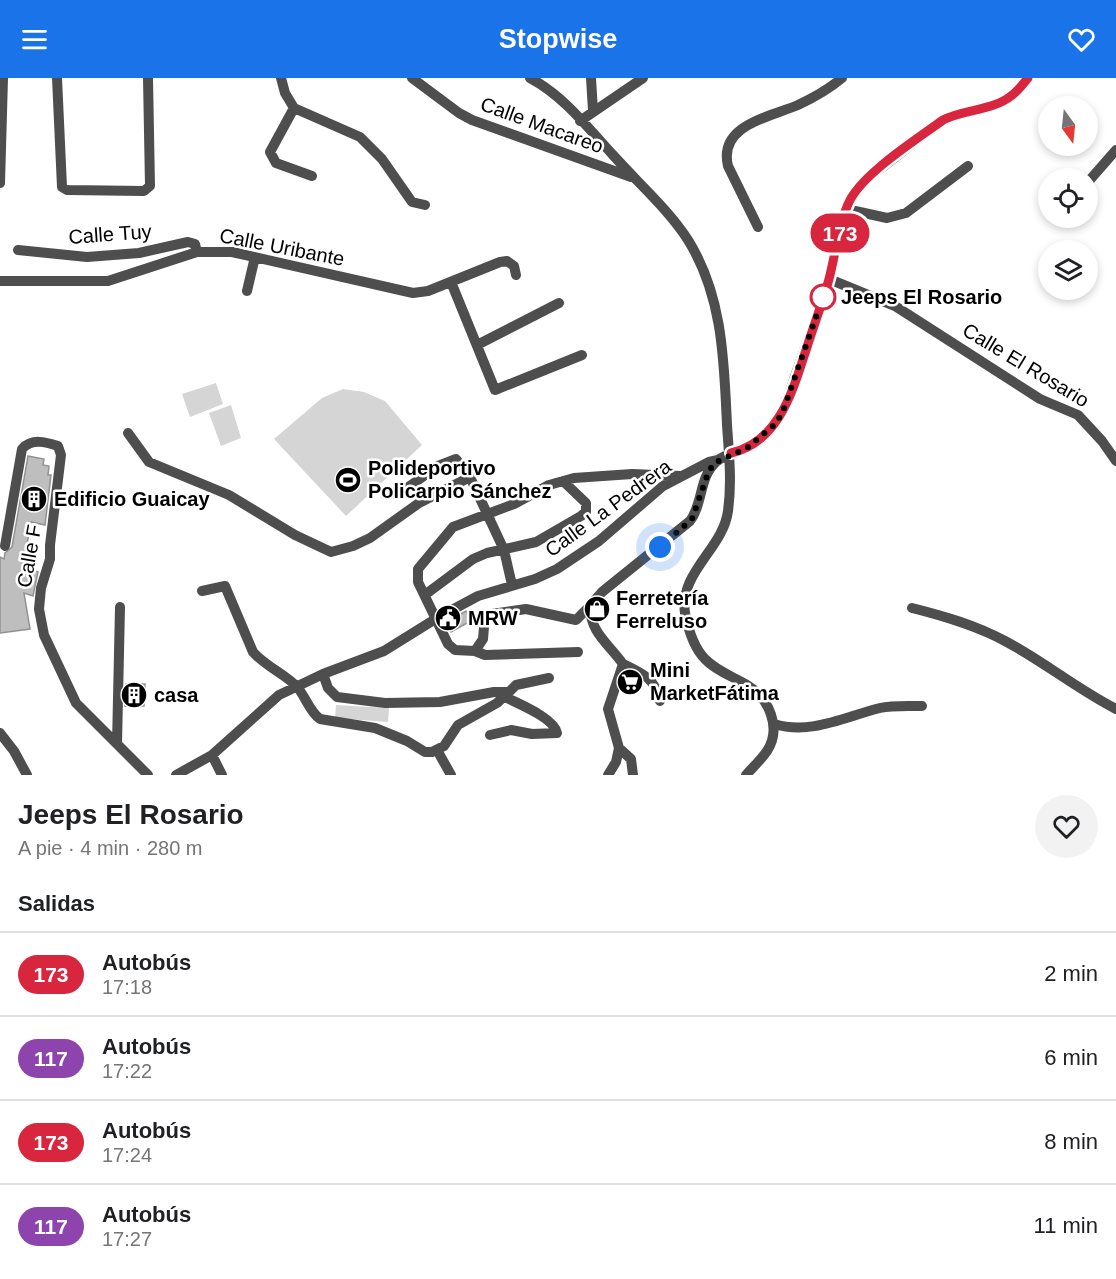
<!DOCTYPE html>
<html lang="es">
<meta charset="utf-8">
<style>
body{margin:0;font-family:Helvetica,sans-serif;background:#f2f2f2;color:#202124;height:100vh;display:flex;flex-direction:column;font-size:22px;white-space:nowrap}
*{box-sizing:border-box;margin:0}
p{font-size:20px;color:#757577}
.icon{flex:none;width:33px;height:33px;fill:none;stroke:currentColor;stroke-width:2;stroke-linecap:round;stroke-linejoin:round}
.map{position:relative;height:697px;overflow:hidden}
.panel{display:flex;flex-direction:column;background:#fff;flex:1}
.panel>*{flex:none}
.badge{padding:0 12px;border-radius:20px;font-size:21px;line-height:39px}
.needle{width:39px;rotate:165deg}
.tools{position:absolute;left:1038px;top:18px;display:grid;gap:12px}
.tools a{display:grid;place-items:center;width:60px;height:60px;border-radius:50%;background:#fff;box-shadow:0 3px 9px #0003;font-size:30px}
.you{position:absolute;width:30px;height:30px;margin:-15px;border:4px solid #fff;border-radius:50%;background:#1a73e8;box-shadow:0 0 0 9px #1a73e833}
.map>.badge{position:absolute;translate:-50% -50%;box-shadow:0 0 0 3px #fff}
h2{padding:0 18px;font-size:22px;line-height:54px}
.round{display:grid;place-items:center;flex:none;width:63px;height:63px;border-radius:32px;background:#f2f2f2}
.summary{display:flex;align-items:center;justify-content:space-between;height:102px;padding:0 18px}
h1{font-size:28px;font-weight:700;line-height:45px}
ul{padding:0;list-style:none}
li{display:flex;align-items:center;gap:18px;height:84px;padding:0 18px;border-top:2px solid #e0e0e0}
li div{flex:1}
li b{display:block;font-size:22px}
li em{font-style:normal}
li .badge{min-width:66px;font-weight:700;text-align:center}
header{display:flex;justify-content:space-between;align-items:center;height:78px;padding:0 18px;background:#1a73e8;color:#fff;font-size:27px;font-weight:700}
.map>svg:first-child{display:block}
.green{fill:#d5d5d5}
.building{fill:#bebebe;stroke:#929292;stroke-width:1.5}
.lines{fill:none;stroke-linecap:round;stroke-linejoin:round}
.minor{stroke:#4e4e4e;stroke-width:10}
.line-casing{stroke:#fff;stroke-width:14}
.line{stroke:#d7263d;stroke-width:9}
.walk{stroke:#000;stroke-width:6;stroke-dasharray:0 10.8}
.stop-dot{fill:#fff;stroke:#d7263d;stroke-width:3}
.labels{text-anchor:middle;stroke-width:5;stroke-linejoin:round;paint-order:stroke}
.street-label{font-size:20px;fill:#000;stroke:#fff}
.stop-label{font-size:20px;font-weight:bold;fill:#000;stroke:#fff;text-anchor:start}
.poi-label{font-size:20px;font-weight:bold;fill:#000;stroke:#fff;text-anchor:start}
</style>
<header><svg class="icon" aria-label="menu" viewBox="0 0 24 24"><path d="M4 6h16M4 12h16M4 18h16"/></svg>Stopwise<svg class="icon" aria-label="heart" viewBox="0 0 24 24"><path d="M12 20l-8-8c-3-5 5-10 8-4 3-6 11-1 8 4z"/></svg></header>
<div class="map">
<svg width="1116" height="697" viewBox="0 0 1116 697">
<rect width="100%" height="100%" fill="#fff"/>
<!-- green -->
<path class="green" d="M 216,305 L 223,326 L 190,339 L 182,316 Z
M 343,311 L 364,314 L 385,323 L 422,367 L 346,438 L 274,361 L 322,320 Z
M 231,327 L 241,360 L 221,368 L 209,335 Z
M 336,627 L 389,630 L 388,644 L 335,640 Z"/>
<!-- building -->
<path class="building" d="M 28,378 L 44,381 L 43,387 L 49,388 L 48,397 L 51,397 L 45,447 L 31,444 L 23,488 L 38,494 L 33,518 L 24,515 L 30,551 L 0,555 L 0,479 L 4,481 L 5,475 L 12,469 Z
M 466,533 L 471,543 L 451,554 L 446,544 Z
M 126,606 L 145,606 L 144,628 L 125,628 Z"/>
<g class="lines">
<!-- minor -->
<path class="minor" d="M 57,0 L 62,109 L 67,112 L 144,113 L 150,108 L 148,0
M 281,0 L 285,15 L 294,30 L 360,59 L 382,81 L 412,124 L 425,127
M 412,0 L 459,35 L 472,42 L 631,99
M 530,0 C 564,18 588,50 613,77 C 638,105 668,131 688,162 C 723,218 724,283 727,347 C 729,376 732,404 728,433 C 723,471 679,494 685,535 C 688,550 694,570 705,581 C 716,593 734,599 747,607 C 769,620 782,650 767,673 C 761,682 753,689 746,697
M 591,0 L 593,33
M 294,30 L 270,74 L 276,85 L 312,98
M 580,43 L 643,0
M 1088,104 L 1116,72
M 0,105 L 3,0
M 846,131 L 887,140 L 906,135 L 968,88
M 758,149 L 728,88 C 718,47 770,39 798,27 C 813,20 829,11 842,0
M 18,172 L 87,179 L 139,175 L 188,164 L 195,166 L 197,174
M 829,201 L 895,228 L 1040,321 L 1078,337 L 1102,363 L 1116,383
M 0,203 L 108,203 L 197,174 L 232,174 L 413,215 L 428,213 L 500,184 L 507,183 L 514,188 L 516,197
M 451,204 L 495,312 L 582,277
M 247,213 L 255,179
M 477,267 L 559,225
M 128,355 L 149,384 L 229,417 L 295,457 L 331,474 L 353,468 L 370,460 L 419,425 L 470,399 L 504,472 L 512,507
M 397,417 L 438,388 L 456,381 L 470,399
M 5,468 L 22,371 C 32,360 46,364 58,368 L 61,377 L 50,467 L 50,481 L 41,510 L 39,531 L 44,557 L 76,625 L 148,697
M 202,513 L 225,508 L 253,574 C 266,589 287,597 298,610 C 306,620 310,634 320,641 L 375,650 L 407,663 L 425,674 L 432,674 L 444,668 L 458,647 L 497,625 L 509,614
M 426,516 L 473,481 L 487,475 L 536,464 L 581,438 L 586,434 L 586,425 L 563,403
M 590,528 L 576,542 L 526,531 L 485,537 L 483,561 L 475,573 L 455,572 L 448,566 L 418,504 L 418,491 L 453,449 L 514,426 L 549,407 L 574,400 L 632,396 L 680,398
M 912,530 C 944,538 975,547 1005,563 C 1043,583 1077,611 1116,631
M 475,573 L 485,577 L 578,574
M 623,586 C 642,595 656,601 660,623
M 323,596 L 328,610 L 337,619 L 385,625 L 440,624 L 494,614 L 509,614 L 516,607 L 549,600
M 774,646 C 811,657 844,639 880,630 C 893,627 909,628 922,628
M 0,655 L 14,673 L 27,697
M 490,657 L 511,652 L 532,656 L 557,655 C 554,640 519,626 505,619
M 117,666 L 120,529
M 619,670 L 631,681 L 633,697
M 437,672 L 451,697
M 212,677 L 222,697
M 176,697 L 212,677 L 279,617 L 323,596 L 384,573 L 437,540 L 478,518 L 535,501 L 557,491 L 599,463 L 663,408 L 709,384 L 718,382
M 608,697 L 616,684 L 619,670 L 608,631 L 623,586 C 609,566 590,555 590,528 L 602,514 L 690,443 C 703,426 699,399 716,384 C 723,377 732,376 741,373 C 758,366 772,350 782,336 L 829,201 L 842,143 L 850,123 L 866,102 L 943,42 C 964,31 992,32 1012,18 C 1018,13 1023,6 1028,0"/>
</g>
<g class="lines">
<defs>
<path id="line" d="M 731,375 C 781,364 794,308 808,266 C 815,244 823,223 829,201 C 836,175 838,146 850,122 C 865,94 917,61 943,42 C 964,31 992,33 1011,18 C 1018,13 1023,6 1028,0"/>
</defs>
<!-- line casing -->
<use href="#line" class="line-casing"/>
<!-- line -->
<use href="#line" class="line"/>
<!-- walk -->
<path class="walk" d="M 660,469 L 692,441 L 708,395 L 714,385 L 747,370 L 773,348 L 782,336 L 823,219"/>
</g>
<!-- icons -->
<defs>
<symbol id="stadium-disc" viewBox="-11 -11 22 22"><circle r="9.5" fill="#000" stroke="#fff"/><path d="M0-5a6.5 5 0 1 0 0 10a6.5 5 0 1 0 0-10ZM-3.5-1.8h7v3.6h-7Z" fill="#fff"/></symbol>
<symbol id="building-disc" viewBox="-11 -11 22 22"><circle r="9.5" fill="#000" stroke="#fff"/><path d="M-4-6H4V6H1V3H-1V6H-4ZM-2.5-4.3h1.7v1.8h-1.7ZM.8-4.3h1.7v1.8H.8ZM-2.5-1h1.7V.8h-1.7ZM.8-1h1.7V.8H.8Z" fill="#fff"/></symbol>
<symbol id="shop-disc" viewBox="-11 -11 22 22"><circle r="9.5" fill="#000" stroke="#fff"/><path d="M-5-2.5h2.3a2.7 3.5 0 0 1 5.4 0H5L5.5 6h-11ZM-1.5-2.5h3a1.5 2.3 0 0 0-3 0Z" fill="#fff"/></symbol>
<symbol id="civic-disc" viewBox="-11 -11 22 22"><circle r="9.5" fill="#000" stroke="#fff"/><path d="M-.6-6.5H3V-4.5H.6V-3L4-1V1h2V6H-6V1h2V-1L-.6-3ZM-1.2 2.5V6h2.4V2.5Z" fill="#fff"/></symbol>
<symbol id="supermarket-disc" viewBox="-11 -11 22 22"><circle r="9.5" fill="#000" stroke="#fff"/><path d="M-6-5.5h2.5l.6 2H6L4.5 2H-2.5L-4.4-4H-6ZM-1.5 3.2a1.3 1.3 0 1 0 .1 0ZM3 3.2a1.3 1.3 0 1 0 .1 0Z" fill="#fff"/></symbol>
</defs>
<g fill-rule="evenodd">
<use href="#stadium-disc" x="333" y="387" width="30" height="30"/>
<use href="#building-disc" x="19" y="406" width="30" height="30"/>
<use href="#shop-disc" x="582" y="516" width="30" height="30"/>
<use href="#civic-disc" x="433" y="525" width="30" height="30"/>
<use href="#supermarket-disc" x="615" y="589" width="30" height="30"/>
<use href="#building-disc" x="119" y="602" width="30" height="30"/>
</g>
<!-- markers -->
<circle class="stop-dot" cx="823" cy="219" r="12"/>
<g class="labels">
<!-- street labels -->
<g class="street-label">
<text transform="translate(542 47) rotate(20)" y="7">Calle Macareo</text>
<text transform="translate(110 156) rotate(-4)" y="7">Calle Tuy</text>
<text transform="translate(282 169) rotate(11)" y="7">Calle Uribante</text>
<text transform="translate(1026 287) rotate(31)" y="7">Calle El Rosario</text>
<text transform="translate(608 430) rotate(-36)" y="7">Calle La Pedrera</text>
<text transform="translate(29 478) rotate(-80)" y="7">Calle F</text>
</g>
<!-- stop labels -->
<g class="stop-label">
<text x="841" y="226">Jeeps El Rosario</text>
</g>
<!-- poi labels -->
<g class="poi-label">
<text x="368" y="397">Polideportivo<tspan x="368" dy="23">Policarpio Sánchez</tspan></text>
<text x="54" y="428">Edificio Guaicay</text>
<text x="616" y="527">Ferretería<tspan x="616" dy="23">Ferreluso</tspan></text>
<text x="468" y="547">MRW</text>
<text x="650" y="599">Mini<tspan x="650" dy="23">MarketFátima</tspan></text>
<text x="154" y="624">casa</text>
</g>
</g>
</svg>
<div class="tools">
<a><svg class="needle" viewBox="-14 -14 28 28"><path d="M0-13l5 13h-10z" fill="#e53935"/><path d="M0 13l5-13h-10z" fill="#757577"/></svg></a>
<a><svg class="icon" aria-label="locate" viewBox="0 0 24 24"><circle cx="12" cy="12" r="6"/><path d="M12 2v4M12 18v4M2 12h4M18 12h4"/></svg></a>
<a><svg class="icon" aria-label="layers" viewBox="0 0 24 24"><path d="M12 4l9 5-9 5-9-5zM3 14l9 5 9-5"/></svg></a>
</div>
<div class="you" style="left:660px;top:469px"></div>
<b class="badge" style="left:840px;top:155px;background:#d7263d;color:#fff">173</b>
</div>
<section class="panel">
<div class="summary"><div><h1>Jeeps El Rosario</h1><p>A pie · 4 min · 280 m</p></div><a class="round"><svg class="icon" aria-label="heart" viewBox="0 0 24 24"><path d="M12 20l-8-8c-3-5 5-10 8-4 3-6 11-1 8 4z"/></svg></a></div>
<h2>Salidas</h2>
<ul>
<li><span class="badge" style="background:#d7263d;color:#fff">173</span><div><b>Autobús</b><p>17:18</p></div><em>2 min</em></li>
<li><span class="badge" style="background:#8e44ad;color:#fff">117</span><div><b>Autobús</b><p>17:22</p></div><em>6 min</em></li>
<li><span class="badge" style="background:#d7263d;color:#fff">173</span><div><b>Autobús</b><p>17:24</p></div><em>8 min</em></li>
<li><span class="badge" style="background:#8e44ad;color:#fff">117</span><div><b>Autobús</b><p>17:27</p></div><em>11 min</em></li>
</ul>
</section>
